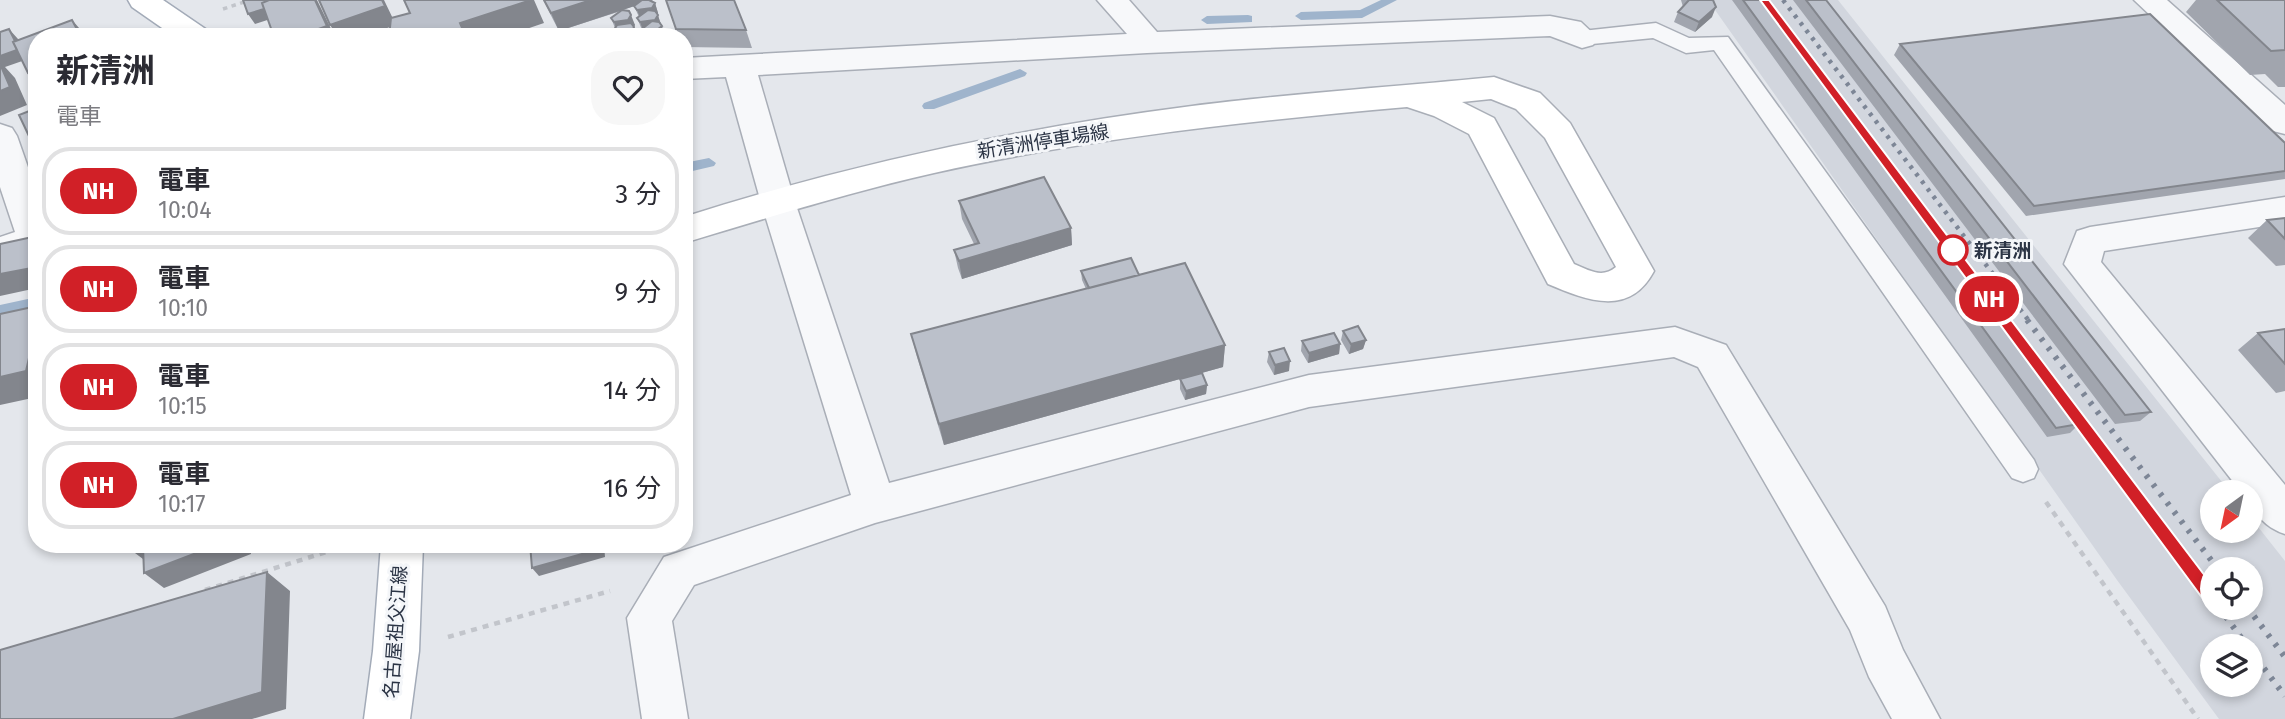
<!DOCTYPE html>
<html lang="ja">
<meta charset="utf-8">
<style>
body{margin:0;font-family:"Fira Sans","Noto Sans JP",sans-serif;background:#f7f7f7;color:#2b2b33;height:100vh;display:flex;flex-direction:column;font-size:26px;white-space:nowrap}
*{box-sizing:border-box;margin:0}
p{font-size:23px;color:#7c7c81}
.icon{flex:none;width:38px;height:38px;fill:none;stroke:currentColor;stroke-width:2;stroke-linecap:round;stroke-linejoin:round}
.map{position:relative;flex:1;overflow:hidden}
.details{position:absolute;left:28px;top:28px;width:665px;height:525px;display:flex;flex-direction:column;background:#fff;border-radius:28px;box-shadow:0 4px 10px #0003}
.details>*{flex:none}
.badge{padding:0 14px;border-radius:23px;font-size:24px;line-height:46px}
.needle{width:46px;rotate:213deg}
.tools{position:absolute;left:2200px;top:480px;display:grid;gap:14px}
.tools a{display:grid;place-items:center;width:63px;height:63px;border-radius:50%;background:#fff;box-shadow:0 4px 10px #0003;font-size:35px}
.map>.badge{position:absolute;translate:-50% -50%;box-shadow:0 0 0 4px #fff}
.round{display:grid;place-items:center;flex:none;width:74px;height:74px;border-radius:28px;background:#f7f7f7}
.head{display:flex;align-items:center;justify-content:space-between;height:119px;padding:0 28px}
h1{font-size:33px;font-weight:700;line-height:52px}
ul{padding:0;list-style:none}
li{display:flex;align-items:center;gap:21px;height:88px;margin:0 14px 10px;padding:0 14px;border:4px solid #e1e1e2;border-radius:28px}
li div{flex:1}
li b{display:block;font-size:26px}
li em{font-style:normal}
li .badge{min-width:77px;font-weight:700;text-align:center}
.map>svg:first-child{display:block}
.built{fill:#d2d6de;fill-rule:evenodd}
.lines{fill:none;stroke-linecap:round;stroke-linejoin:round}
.stream{fill:#9fb4cc;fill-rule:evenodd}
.lane-casing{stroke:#a9aeb7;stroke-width:3}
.street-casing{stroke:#a9aeb7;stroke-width:3}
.secondary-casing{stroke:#a9aeb7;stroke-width:3}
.primary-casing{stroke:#a3abb8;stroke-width:3}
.path-far1{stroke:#c2c5cb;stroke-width:3.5;stroke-dasharray:4.5 4.5;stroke-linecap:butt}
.path{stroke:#c2c5cb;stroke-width:4.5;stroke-dasharray:6 6;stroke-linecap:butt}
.lane{fill:#f7f8fa;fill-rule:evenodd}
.street{fill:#f7f8fa;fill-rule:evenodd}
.secondary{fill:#fff;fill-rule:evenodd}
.primary{fill:#fff;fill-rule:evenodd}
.rail-far1{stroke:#7d8696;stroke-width:4.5;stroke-dasharray:3.5 6;stroke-linecap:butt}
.rail{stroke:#7d8696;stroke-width:6;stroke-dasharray:3.5 8;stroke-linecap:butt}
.wall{fill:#a1a5ae}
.shaded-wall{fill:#83868d}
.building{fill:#bbc0ca;stroke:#83868d;stroke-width:2}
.line{fill:#d12027;stroke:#fff;stroke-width:2}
.stop-dot{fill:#fff;stroke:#d12027;stroke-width:3.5}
.labels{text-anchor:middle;stroke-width:6;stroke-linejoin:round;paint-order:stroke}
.street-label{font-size:19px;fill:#2b3445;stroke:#f4f6f9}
.stop-label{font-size:19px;font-weight:bold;fill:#2b3445;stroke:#f4f6f9;text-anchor:start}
</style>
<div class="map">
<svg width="2285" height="719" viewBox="0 0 2285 719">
<rect width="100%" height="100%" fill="#e4e7ec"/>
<!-- built -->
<path class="built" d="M 1708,0 L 1838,0 L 2230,492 L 2212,492 L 2212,530 L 2250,530 L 2251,518 L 2285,561 L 2285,719 L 2219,719 L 2117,580 ZM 2212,569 L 2250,569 L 2250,607 L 2212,607 ZM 2212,646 L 2250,646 L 2250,684 L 2212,684 Z"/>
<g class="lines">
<!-- stream -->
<path class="stream" d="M 1381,0 L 1397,0 L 1362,18 L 1301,20 L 1295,16 L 1301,12 L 1360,10 Z
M 1248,15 L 1252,16 L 1252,22 L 1207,24 L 1201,20 L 1207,16 Z
M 1020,69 L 1027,73 L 1025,76 L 934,109 L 924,109 L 922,106 L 924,103 Z
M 709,158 L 716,163 L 714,166 L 684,173 L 684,163 Z
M 37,297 L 37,309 L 0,317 L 0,305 Z"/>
<defs>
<path id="lane" d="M 1656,23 L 1689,38 L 1728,37 L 2034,460 L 2038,469 L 2034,478 L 2023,482 L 2012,478 L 1714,50 L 1686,53 L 1653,38 L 1582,45 L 1574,43 L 1571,38 L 1574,33 L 1582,31 Z"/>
<path id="street" d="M 1097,0 L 1129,0 L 1157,32 L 1550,16 L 1581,22 L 1598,38 L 1593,45 L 1582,48 L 1550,36 L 1147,53 L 758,75 L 794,199 L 889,483 L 1309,375 L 1675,327 L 1726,345 L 1885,606 L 1903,650 L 1940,719 L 1892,719 L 1869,677 L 1850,630 L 1698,367 L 1674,357 L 1309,407 L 875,523 L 694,585 L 672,621 L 688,719 L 642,719 L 627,618 L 664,557 L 851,495 L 760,199 L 726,77 L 684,79 L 684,58 L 1127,34 Z
M 2134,0 L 2167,0 L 2285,105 L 2285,134 L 2273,131 Z
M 0,124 L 12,128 L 17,136 L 37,193 L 37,252 L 0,263 L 0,237 L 15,232 L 0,187 Z
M 2285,197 L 2285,223 L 2104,251 L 2101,262 L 2285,485 L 2285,534 C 2266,528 2250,512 2250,492 L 2241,492 L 2064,264 L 2077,231 L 2090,227 Z"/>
<path id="secondary" d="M 1494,77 L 1540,93 L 1570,123 L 1654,271 C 1629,318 1586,300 1548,284 L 1469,134 L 1434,116 L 1407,107 C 1248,121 1090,138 934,173 C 850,192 767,218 684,243 L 684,217 C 850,164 1020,128 1192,106 C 1293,93 1394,87 1494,77 ZM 1491,99 L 1516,109 L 1545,138 L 1616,267 C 1602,279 1589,270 1574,264 L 1494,118 L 1462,102 Z"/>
<path id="primary" d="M 128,0 L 163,0 L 207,30 L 211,37 L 175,37 L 132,7 Z
M 381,544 L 423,544 L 419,651 L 410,719 L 364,719 L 373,651 Z"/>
</defs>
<!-- lane casing -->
<use href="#lane" class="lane-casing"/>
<!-- street casing -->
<use href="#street" class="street-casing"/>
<!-- secondary casing -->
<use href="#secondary" class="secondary-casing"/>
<!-- primary casing -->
<use href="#primary" class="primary-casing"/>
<!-- path-far1 -->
<path class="path-far1" d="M 223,9 L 250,0"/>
<!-- path -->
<path class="path" d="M 2046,502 L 2198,719
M 205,590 L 352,544
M 448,637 L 610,591"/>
<!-- lane -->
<use href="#lane" class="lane"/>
<!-- street -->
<use href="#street" class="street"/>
<!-- secondary -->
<use href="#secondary" class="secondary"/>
<!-- primary -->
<use href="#primary" class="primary"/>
<!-- rail-far1 -->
<path class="rail-far1" d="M 1765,0 L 2005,321
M 1783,0 L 2029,321"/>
<!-- rail -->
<path class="rail" d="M 2004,320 L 2212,598
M 2027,320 L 2218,569
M 2219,607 L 2247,646
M 2247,607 L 2285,657
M 2250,650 L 2285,696"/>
</g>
<!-- wall -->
<path class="wall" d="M 543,0 L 653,0 L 650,1 L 655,3 L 658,13 L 657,14 L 666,36 L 645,37 L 637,18 L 639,17 L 634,6 L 622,10 L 635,25 L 634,27 L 638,37 L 616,37 L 614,30 L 615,28 L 611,18 L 621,11 L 559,31 Z
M 666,0 L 746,30 L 752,48 L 684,47 L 684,37 L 679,37 Z
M 1681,0 L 1713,0 L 1712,17 L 1695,32 L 1674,22 L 1678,12 L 1683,7 Z
M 1732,0 L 1762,0 L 2079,424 L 2070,433 L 2047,437 Z
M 1793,0 L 1826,0 L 2151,412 L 2140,421 L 2115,424 Z
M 2196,0 L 2285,0 L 2285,87 L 2278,87 L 2265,74 L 2250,75 L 2186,12 Z
M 1900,44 L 2285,143 L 2285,179 L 2026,216 L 1894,55 Z
M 959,201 L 1071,228 L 1072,245 L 962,279 L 958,268 L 954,250 L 974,244 L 962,219 Z
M 2285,218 L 2285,265 L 2276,266 L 2248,238 L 2267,220 Z
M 1081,271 L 1139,275 L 1225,345 L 1223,367 L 944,445 L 917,357 L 911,334 L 1086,289 L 1082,280 Z
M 2285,329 L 2285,391 L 2276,393 L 2238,350 L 2258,333 Z
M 1343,331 L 1366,340 L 1363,349 L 1349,354 L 1341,340 Z
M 1302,341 L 1340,344 L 1339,354 L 1308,363 L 1301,351 Z
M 1269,352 L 1289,371 L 1274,375 L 1267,362 Z
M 1180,379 L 1207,385 L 1206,394 L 1185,400 L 1180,389 Z"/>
<!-- shaded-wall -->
<path class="shaded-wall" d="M 291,0 L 317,0 L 335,37 L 296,37 L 317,4 L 255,24 L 248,14 Z
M 382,0 L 384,0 L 396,25 L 361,37 L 338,37 L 330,25 Z
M 531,0 L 534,0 L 544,23 L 503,37 L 466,37 L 460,23 Z
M 591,0 L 653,0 L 559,31 L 551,13 Z
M 655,3 L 658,13 L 656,18 L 641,20 L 637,10 Z
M 1716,7 L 1712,17 L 1695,32 L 1699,22 Z
M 631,15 L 635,25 L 633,28 L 634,27 L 638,37 L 624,37 L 623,35 L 618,32 L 614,22 Z
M 658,15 L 661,25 L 666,36 L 653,37 L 652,34 L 643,30 L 640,22 Z
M 72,20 L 87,37 L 81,37 Z
M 9,29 L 18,39 L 28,59 L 5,67 L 15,78 L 27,105 L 0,116 L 0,56 Z
M 284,30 L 289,37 L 276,37 L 273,34 Z
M 37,70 L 37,82 L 28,73 Z
M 1071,228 L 1072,245 L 962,279 L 959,261 Z
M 37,267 L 37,288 L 0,296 L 0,274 Z
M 37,323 L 37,397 L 0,405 L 0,377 Z
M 1366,340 L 1363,349 L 1349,354 L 1351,344 Z
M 1340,344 L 1339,354 L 1308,363 L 1309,353 Z
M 1225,345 L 1223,367 L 944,445 L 939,424 Z
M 1290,361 L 1289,371 L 1274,375 L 1275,365 Z
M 1207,385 L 1206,394 L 1185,400 L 1186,391 Z
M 220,544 L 250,544 L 251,554 L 164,588 L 144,573 Z
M 599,544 L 604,544 L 605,557 L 539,576 L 532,568 Z
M 143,546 L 151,565 L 131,550 Z
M 267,572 L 290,591 L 286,709 L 252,719 L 173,719 Z"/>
<!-- building -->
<path class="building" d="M 243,0 L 269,0 L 262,3 L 264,9 L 248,14 Z
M 269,0 L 315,0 L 327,26 L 296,37 L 287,37 L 284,30 L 273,34 L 262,3 Z
M 319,0 L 382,0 L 385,6 L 330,25 Z
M 404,0 L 531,0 L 460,23 L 466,37 L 389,37 L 391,18 L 410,13 Z
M 544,0 L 591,0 L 551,13 Z
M 642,0 L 649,0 L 655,3 L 652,8 L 637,10 L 634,6 Z
M 666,0 L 734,0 L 746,30 L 676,29 Z
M 1689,0 L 1713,0 L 1716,7 L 1699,22 L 1678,12 Z
M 1743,0 L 1762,0 L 2079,424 L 2056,428 Z
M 1806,0 L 1826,0 L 2151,412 L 2125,415 Z
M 2217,0 L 2285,0 L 2285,50 L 2271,51 Z
M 622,10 L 629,11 L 631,15 L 628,20 L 614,22 L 611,18 Z
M 648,10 L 655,11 L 658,15 L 655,20 L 640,22 L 637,18 Z
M 2150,14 L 2285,143 L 2285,171 L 2034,206 L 1900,44 Z
M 72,20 L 81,37 L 37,37 L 37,70 L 28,73 L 13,42 Z
M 652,21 L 659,22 L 662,26 L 652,34 L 642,29 Z
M 631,23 L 634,27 L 631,32 L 623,35 L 614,30 L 617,25 Z
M 9,29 L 15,41 L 13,42 L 17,50 L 0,56 L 0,32 Z
M 656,34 L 664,34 L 666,37 L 652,37 Z
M 0,64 L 10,87 L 0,91 Z
M 37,108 L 37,153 L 19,115 Z
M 37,164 L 37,174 L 34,175 L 30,167 Z
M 1044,177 L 1071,228 L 959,261 L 954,250 L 979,243 L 959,201 Z
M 2285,218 L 2285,239 L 2267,220 Z
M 37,236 L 37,267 L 0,274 L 0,244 Z
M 1131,258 L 1139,275 L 1089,288 L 1081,271 Z
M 1185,263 L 1225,345 L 939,424 L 911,334 Z
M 37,306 L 37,323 L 26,371 L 0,377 L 0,314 Z
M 1358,326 L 1366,340 L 1351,344 L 1343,331 Z
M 2285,329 L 2285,364 L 2258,333 Z
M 1334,333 L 1340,344 L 1309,353 L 1302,341 Z
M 1284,348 L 1290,361 L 1275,365 L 1269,352 Z
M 1202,373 L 1207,385 L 1186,391 L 1180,379 Z
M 131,544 L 220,544 L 144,573 L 143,546 L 131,550 Z
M 530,544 L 599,544 L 600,549 L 532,568 Z
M 267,572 L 262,692 L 173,719 L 0,719 L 0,650 Z"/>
<!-- line -->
<path class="line" d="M 1760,0 L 1769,0 L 2218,593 L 2218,603 L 2206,603 Z"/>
<!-- markers -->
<circle class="stop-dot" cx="1953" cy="250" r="14"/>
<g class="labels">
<!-- street labels -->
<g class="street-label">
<text transform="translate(1043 141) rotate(-9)" y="7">新清洲停車場線</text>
<text transform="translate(395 632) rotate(-86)" y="7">名古屋祖父江線</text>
</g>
<!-- stop labels -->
<g class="stop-label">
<text x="1974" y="257">新清洲</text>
</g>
</g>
</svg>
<div class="tools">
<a><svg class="needle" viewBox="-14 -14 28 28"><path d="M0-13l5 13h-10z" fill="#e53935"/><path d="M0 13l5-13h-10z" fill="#7c7c81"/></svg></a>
<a><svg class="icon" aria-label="locate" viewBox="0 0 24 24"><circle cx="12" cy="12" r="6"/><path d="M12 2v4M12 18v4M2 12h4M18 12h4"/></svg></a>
<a><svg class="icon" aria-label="layers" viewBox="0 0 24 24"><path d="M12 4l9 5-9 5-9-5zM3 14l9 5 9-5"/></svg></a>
</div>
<b class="badge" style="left:1989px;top:299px;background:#d12027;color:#fff">NH</b>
<section class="details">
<div class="head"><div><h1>新清洲</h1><p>電車</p></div><a class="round"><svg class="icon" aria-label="heart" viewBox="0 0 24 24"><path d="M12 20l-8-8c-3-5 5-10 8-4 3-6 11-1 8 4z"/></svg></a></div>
<ul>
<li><span class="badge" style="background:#d12027;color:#fff">NH</span><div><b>電車</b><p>10:04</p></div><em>3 分</em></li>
<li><span class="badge" style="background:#d12027;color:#fff">NH</span><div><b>電車</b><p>10:10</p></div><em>9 分</em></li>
<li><span class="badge" style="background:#d12027;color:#fff">NH</span><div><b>電車</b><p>10:15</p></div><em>14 分</em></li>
<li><span class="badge" style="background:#d12027;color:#fff">NH</span><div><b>電車</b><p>10:17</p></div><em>16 分</em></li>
</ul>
</section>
</div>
